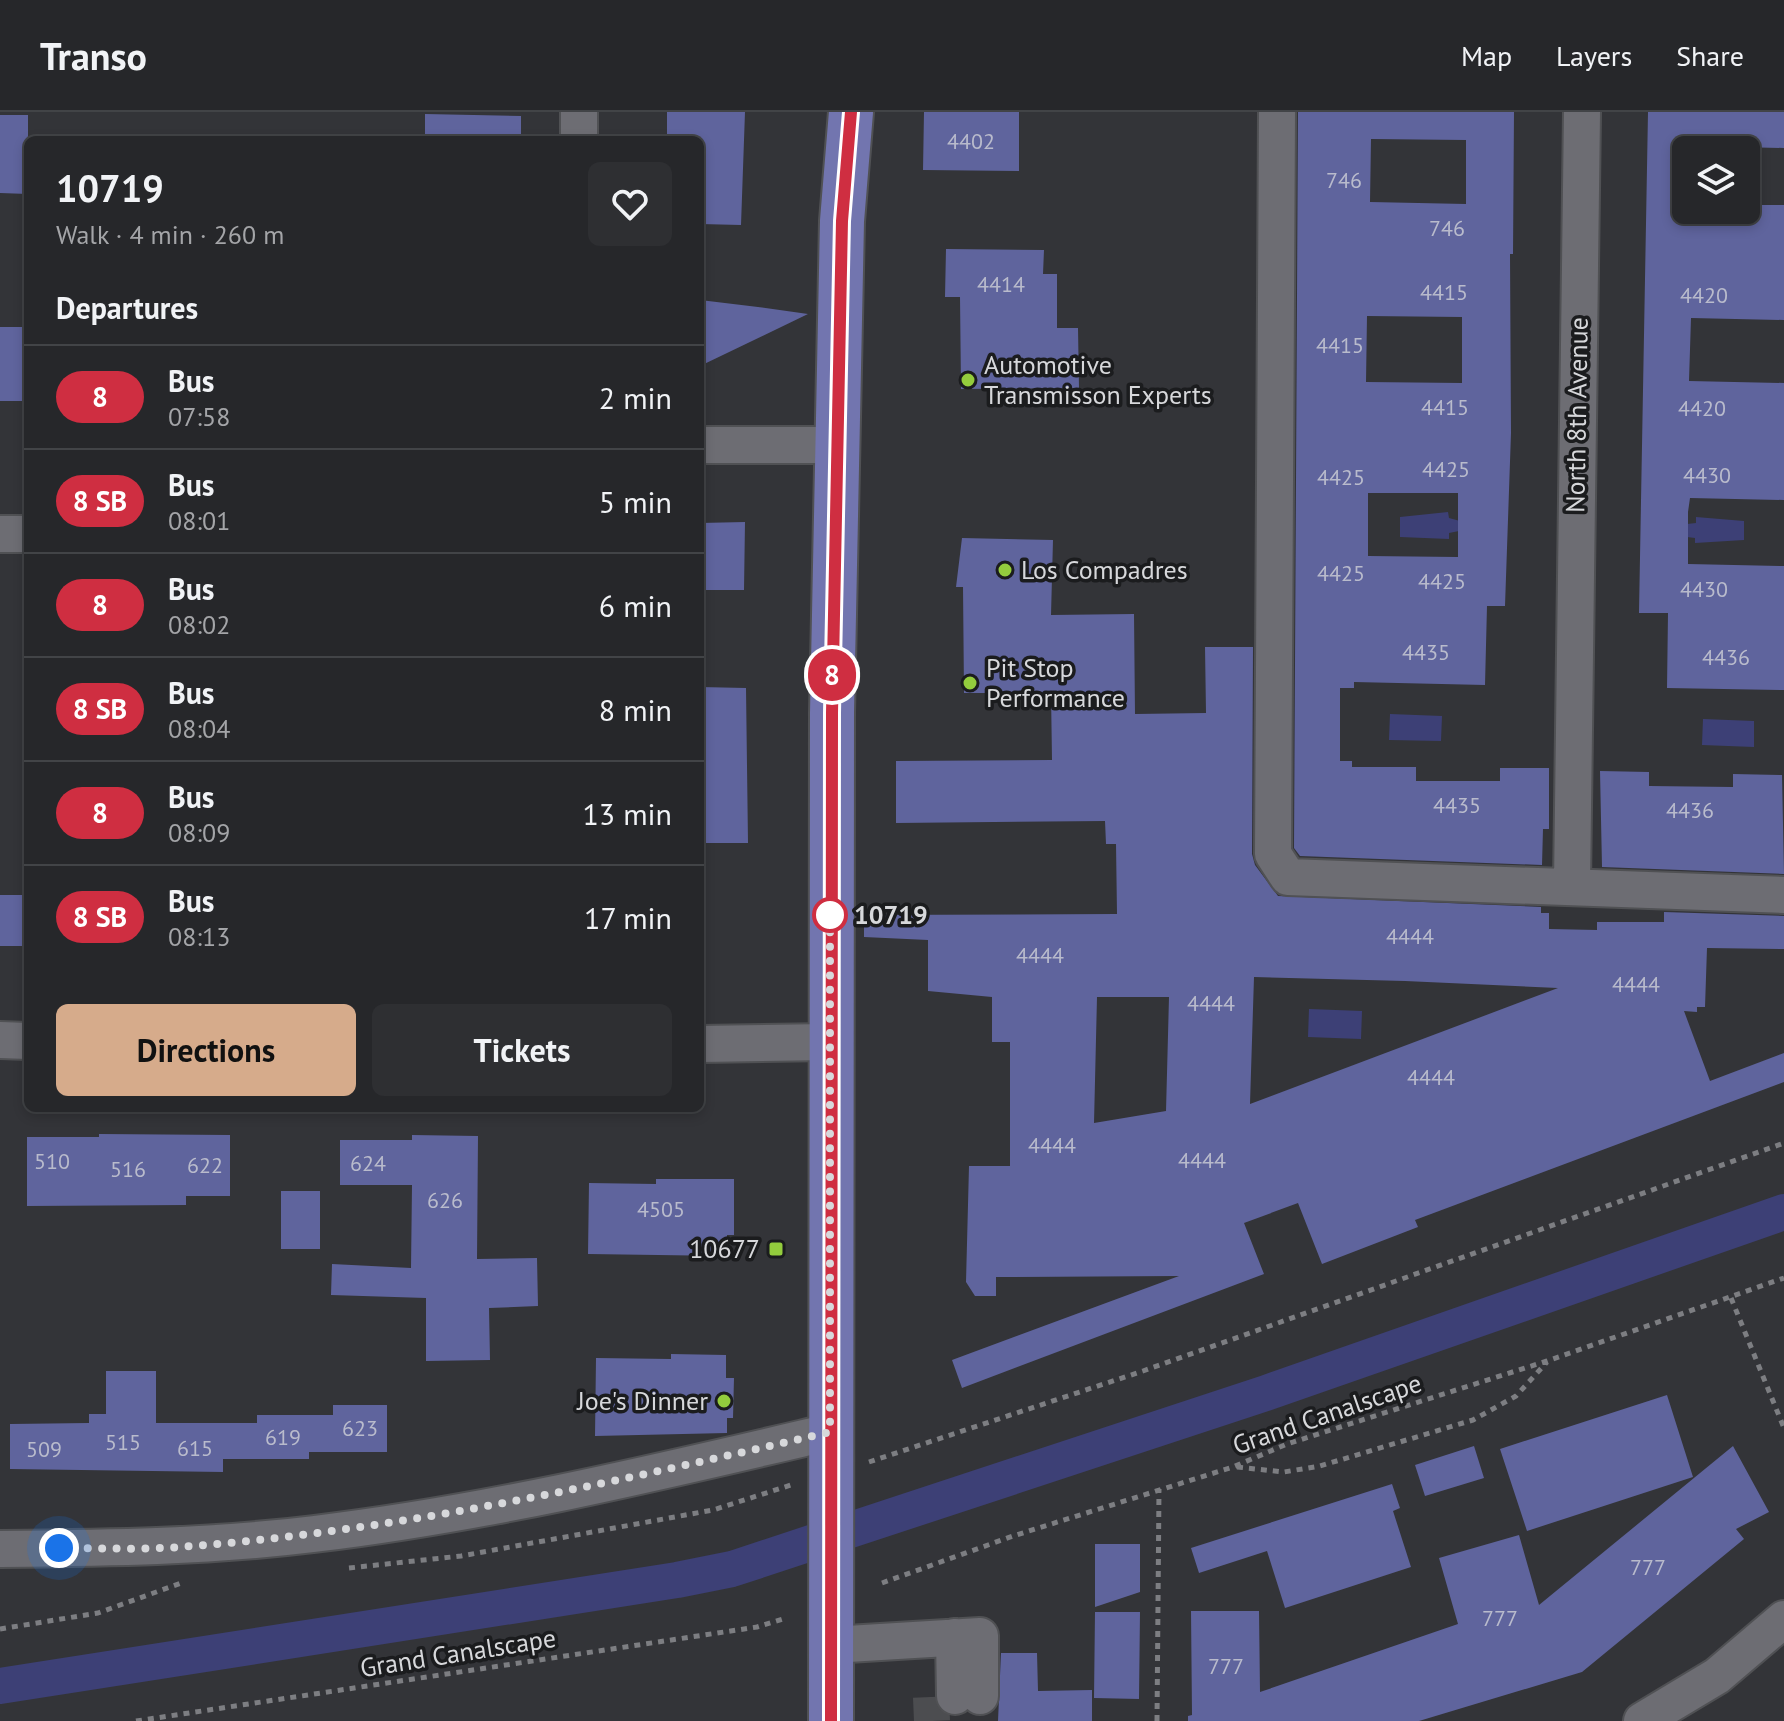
<!DOCTYPE html>
<meta charset="utf-8">
<style>
body{margin:0;font-family:"PT Sans",sans-serif;background:#2e2f32;color:#f1f3f6;height:100vh;display:flex;flex-direction:column;font-size:30px;white-space:nowrap}
*{box-sizing:border-box;margin:0}
p{font-size:26px;color:#a4a5a8}
.icon{flex:none;width:44px;height:44px;fill:none;stroke:currentColor;stroke-width:2;stroke-linecap:round;stroke-linejoin:round}
.map{position:relative;flex:1;overflow:hidden}
.side{position:absolute;left:24px;top:24px;width:680px;height:976px;display:flex;flex-direction:column;background:#26272a;border-radius:12px;box-shadow:0 4px 12px #0003,0 0 0 2px #424447}
.side>*{flex:none}
.badge{padding:0 16px;border-radius:26px;font-size:28px;line-height:52px}
.tools{position:absolute;left:1672px;top:24px;display:grid;gap:16px}
.tools a{display:grid;place-items:center;width:88px;height:88px;border-radius:12px;background:#26272a;box-shadow:0 4px 12px #0003,0 0 0 2px #424447;font-size:40px}
.you{position:absolute;width:40px;height:40px;margin:-20px;border:6px solid #fff;border-radius:50%;background:#1a73e8;box-shadow:0 0 0 12px #1a73e833}
.map>.badge{position:absolute;translate:-50% -50%;box-shadow:0 0 0 4px #fff}
h2{padding:0 32px;font-size:30px;line-height:72px}
.round{display:grid;place-items:center;flex:none;width:84px;height:84px;border-radius:12px;background:#2e2f32}
.overview{display:flex;align-items:center;justify-content:space-between;height:136px;padding:0 32px}
h1{font-size:38px;font-weight:700;line-height:60px}
.button{display:flex;gap:16px;margin-top:auto;padding:16px 32px}
.button a{flex:1;height:92px;border-radius:12px;background:#d6ab8b;color:#111;font-size:32px;font-weight:700;line-height:92px;text-align:center}
.button a+a{background:#2e2f32;color:#f1f3f6}
ul{padding:0;list-style:none}
li{display:flex;align-items:center;gap:24px;height:104px;padding:0 32px;border-top:2px solid #424447}
li div{flex:1}
li b{display:block;font-size:30px}
li em{font-style:normal}
li .badge{min-width:88px;font-weight:700;text-align:center}
header{display:flex;align-items:center;gap:48px;box-sizing:border-box;height:112px;padding:0 40px;background:#26272a;border-bottom:2px solid #424447}
header strong{font-size:38px}
nav{display:flex;gap:44px;margin-inline-start:auto;font-size:28px}
.map>svg:first-child{display:block}
.water{fill:#3d4076}
.lines{fill:none;stroke-linecap:round;stroke-linejoin:round}
.canal{stroke:#3d4076;stroke-width:36}
.building{fill:#5f649d;fill-rule:evenodd}
.minor-tunnel{stroke:#4c4d50;stroke-width:36;stroke-dasharray:36 18;stroke-linecap:butt}
.minor-casing{stroke:#505154;stroke-width:40}
.major-casing{stroke:#505154;stroke-width:48}
.path{stroke:#7d7e82;stroke-width:5;stroke-dasharray:6 6;stroke-linecap:butt}
.minor{stroke:#6d6d73;stroke-width:36}
.major{stroke:#7275af;stroke-width:44}
.line-casing{stroke:#fff;stroke-width:18}
.line{stroke:#cf2e41;stroke-width:12}
.walk{stroke:#d7d8db;stroke-width:8;stroke-dasharray:0 14.4}
.poi-dot{fill:#93cc3d;stroke:#1b1c1e;stroke-width:3}
.stop-dot{fill:#fff;stroke:#cf2e41;stroke-width:4}
.labels{text-anchor:middle;stroke-width:7;stroke-linejoin:round;paint-order:stroke}
.number-label{font-size:22px;fill:#b9bbcc}
.poi-label{font-size:26px;fill:#d7d8db;stroke:#1b1c1e;text-anchor:start}
.street-label{font-size:26px;fill:#d7d8db;stroke:#1b1c1e}
.stop-label{font-size:26px;font-weight:bold;fill:#d7d8db;stroke:#1b1c1e;text-anchor:start}
</style>
<header>
<strong>Transo</strong>
<nav><a>Map</a><a>Layers</a><a>Share</a></nav>
</header>
<div class="map">
<svg width="1784" height="1609" viewBox="0 0 1784 1609">
<rect width="100%" height="100%" fill="#333438"/>
<!-- water -->
<path class="water" d="M 1448,400 L 1449,406 L 1460,409 L 1459,419 L 1449,421 L 1449,427 L 1400,425 L 1400,405 Z
M 1696,405 L 1744,409 L 1744,428 L 1695,431 L 1695,426 L 1687,425 L 1687,412 L 1696,411 Z
M 1390,602 L 1442,604 L 1441,629 L 1389,628 Z
M 1703,607 L 1754,609 L 1754,635 L 1702,633 Z
M 1309,897 L 1362,899 L 1361,927 L 1308,925 Z"/>
<g class="lines">
<!-- canal -->
<path class="canal" d="M 0,1574 L 677,1468 L 732,1457 L 1266,1281 L 1784,1100"/>
</g>
<!-- building -->
<path class="building" d="M 667,0 L 745,0 L 741,113 L 700,112 L 700,28 L 667,28 Z
M 924,0 L 1019,0 L 1019,59 L 923,58 Z
M 1298,0 L 1514,0 L 1513,142 L 1510,142 L 1511,321 L 1505,494 L 1487,494 L 1485,573 L 1354,570 L 1354,576 L 1340,576 L 1340,649 L 1352,649 L 1352,655 L 1416,655 L 1416,669 L 1500,669 L 1500,656 L 1549,656 L 1549,717 L 1543,717 L 1542,753 L 1300,744 L 1294,736 ZM 1371,27 L 1466,28 L 1466,92 L 1370,90 ZM 1367,204 L 1462,205 L 1462,271 L 1366,270 ZM 1368,381 L 1458,381 L 1458,445 L 1368,444 Z
M 1648,0 L 1784,0 L 1784,36 L 1695,34 L 1695,38 L 1686,38 L 1686,98 L 1746,98 L 1746,93 L 1784,93 L 1784,208 L 1691,206 L 1689,269 L 1784,271 L 1784,388 L 1690,386 L 1688,400 L 1688,452 L 1784,454 L 1784,578 L 1667,576 L 1668,501 L 1639,501 Z
M 425,2 L 521,4 L 521,28 L 425,28 Z
M 0,3 L 28,3 L 28,82 L 0,81 Z
M 946,137 L 1044,138 L 1043,162 L 1057,162 L 1057,216 L 1078,216 L 1079,276 L 961,277 L 960,185 L 945,185 Z
M 700,188 L 758,195 L 808,202 L 700,254 Z
M 0,215 L 28,215 L 28,289 L 0,289 Z
M 745,410 L 744,478 L 700,478 L 700,411 Z
M 962,426 L 1053,428 L 1051,503 L 1134,502 L 1135,602 L 1206,601 L 1205,535 L 1253,535 L 1252,742 L 1255,753 L 1278,784 L 1541,795 L 1541,801 L 1549,801 L 1549,817 L 1597,818 L 1597,810 L 1664,810 L 1664,800 L 1784,804 L 1784,837 L 1707,836 L 1705,895 L 1697,895 L 1697,900 L 1684,899 L 1710,969 L 1784,941 L 1784,970 L 1415,1108 L 1418,1115 L 1322,1152 L 1298,1091 L 1244,1111 L 1264,1162 L 962,1276 L 952,1248 L 1179,1164 L 996,1165 L 996,1184 L 975,1184 L 966,1170 L 969,1054 L 1010,1054 L 1010,930 L 992,930 L 992,885 L 928,879 L 928,828 L 864,825 L 864,803 L 1117,802 L 1116,732 L 1106,732 L 1105,709 L 896,711 L 896,649 L 1052,648 L 1051,581 L 964,581 L 963,475 L 956,475 ZM 1254,865 L 1405,869 L 1558,876 L 1250,992 ZM 1097,885 L 1169,885 L 1166,999 L 1094,1011 Z
M 700,575 L 746,576 L 748,731 L 700,731 Z
M 1600,659 L 1649,660 L 1649,674 L 1733,675 L 1733,662 L 1782,663 L 1784,762 L 1602,755 Z
M 0,783 L 28,783 L 28,834 L 0,834 Z
M 99,1022 L 230,1023 L 230,1084 L 186,1084 L 186,1093 L 27,1094 L 27,1025 L 99,1025 Z
M 412,1023 L 478,1024 L 477,1147 L 537,1146 L 538,1194 L 489,1196 L 490,1248 L 426,1249 L 426,1186 L 331,1183 L 332,1152 L 411,1156 L 412,1073 L 340,1073 L 340,1028 L 412,1028 Z
M 656,1067 L 734,1067 L 734,1123 L 727,1123 L 727,1144 L 588,1142 L 589,1071 L 656,1072 Z
M 281,1079 L 320,1079 L 320,1137 L 281,1137 Z
M 671,1242 L 726,1243 L 726,1266 L 734,1266 L 733,1306 L 727,1306 L 727,1321 L 595,1324 L 596,1246 L 671,1247 Z
M 106,1259 L 156,1259 L 156,1311 L 257,1311 L 257,1303 L 333,1303 L 333,1293 L 387,1293 L 387,1340 L 309,1340 L 309,1347 L 223,1347 L 223,1360 L 10,1357 L 10,1312 L 89,1311 L 89,1302 L 106,1302 Z
M 1667,1283 L 1693,1365 L 1527,1419 L 1500,1337 Z
M 1474,1334 L 1484,1366 L 1425,1384 L 1415,1353 Z
M 1733,1334 L 1769,1400 L 1736,1417 L 1744,1427 L 1582,1560 L 1419,1609 L 1188,1609 L 1188,1604 L 1192,1603 L 1191,1499 L 1259,1499 L 1260,1580 L 1458,1512 L 1439,1446 L 1519,1423 L 1539,1493 Z
M 1392,1372 L 1400,1396 L 1393,1399 L 1411,1455 L 1285,1496 L 1267,1439 L 1199,1461 L 1191,1436 Z
M 1095,1432 L 1140,1432 L 1140,1480 L 1095,1495 Z
M 1095,1500 L 1140,1500 L 1139,1587 L 1094,1586 Z
M 1001,1541 L 1037,1541 L 1038,1579 L 1092,1578 L 1092,1609 L 998,1609 Z"/>
<g class="lines">
<!-- minor-tunnel -->
<path class="minor-tunnel" d="M 931,1585 L 932,1609"/>
<defs>
<path id="minor" d="M 1277,0 L 1273,742 L 1288,765 L 1784,783
M 579,28 L 579,0
M 700,333 L 835,333
M 0,422 L 28,422
M 1572,773 L 1582,0
M 0,928 L 28,929
M 700,932 L 829,930
M 0,1437 C 105,1436 209,1435 314,1422 C 489,1401 659,1360 830,1320
M 954,1525 L 955,1584
M 831,1533 L 980,1524 L 980,1584
M 1642,1609 L 1717,1564 L 1784,1507"/>
<path id="major" d="M 831,1609 L 832,601 L 842,109 L 851,0"/>
</defs>
<!-- minor casing -->
<use href="#minor" class="minor-casing"/>
<!-- major casing -->
<use href="#major" class="major-casing"/>
<!-- path -->
<path class="path" d="M 1731,1186 L 1784,1316
M 869,1350 L 1143,1259 L 1784,1031
M 1237,1355 L 1284,1360 L 1320,1354 L 1473,1308 L 1516,1284 L 1547,1250
M 349,1456 L 461,1444 L 713,1398 L 794,1372
M 882,1471 L 1013,1424 L 1233,1355 L 1287,1332 L 1547,1249 L 1784,1166
M 0,1517 L 98,1501 L 184,1470
M 136,1609 L 757,1515 L 783,1507
M 1157,1609 L 1159,1377"/>
<!-- minor -->
<use href="#minor" class="minor"/>
<!-- major -->
<use href="#major" class="major"/>
</g>
<g class="lines">
<defs>
<path id="line" d="M 831,1609 L 832,601 L 842,109 L 851,0"/>
</defs>
<!-- line casing -->
<use href="#line" class="line-casing"/>
<!-- line -->
<use href="#line" class="line"/>
<!-- walk -->
<path class="walk" d="M 59,1436 C 99,1436 140,1438 180,1435 C 401,1419 615,1370 830,1320 L 830,803"/>
</g>
<!-- markers -->
<g class="poi-dot">
<circle cx="968" cy="268" r="8"/>
<circle cx="1005" cy="458" r="8"/>
<circle cx="970" cy="571" r="8"/>
<rect x="768" y="1129" width="16" height="16" rx="4"/>
<circle cx="724" cy="1289" r="8"/>
</g>
<circle class="stop-dot" cx="830" cy="803" r="16"/>
<g class="labels">
<!-- number labels -->
<g class="number-label">
<text x="971" y="37">4402</text>
<text x="1344" y="76">746</text>
<text x="1447" y="124">746</text>
<text x="1001" y="180">4414</text>
<text x="1444" y="188">4415</text>
<text x="1704" y="191">4420</text>
<text x="1340" y="241">4415</text>
<text x="1445" y="303">4415</text>
<text x="1702" y="304">4420</text>
<text x="1446" y="365">4425</text>
<text x="1707" y="371">4430</text>
<text x="1341" y="373">4425</text>
<text x="1341" y="469">4425</text>
<text x="1442" y="477">4425</text>
<text x="1704" y="485">4430</text>
<text x="1426" y="548">4435</text>
<text x="1726" y="553">4436</text>
<text x="1457" y="701">4435</text>
<text x="1690" y="706">4436</text>
<text x="1410" y="832">4444</text>
<text x="1040" y="851">4444</text>
<text x="1636" y="880">4444</text>
<text x="1211" y="899">4444</text>
<text x="1431" y="973">4444</text>
<text x="1052" y="1041">4444</text>
<text x="1202" y="1056">4444</text>
<text x="52" y="1057">510</text>
<text x="368" y="1059">624</text>
<text x="205" y="1061">622</text>
<text x="128" y="1065">516</text>
<text x="445" y="1096">626</text>
<text x="661" y="1105">4505</text>
<text x="360" y="1324">623</text>
<text x="283" y="1333">619</text>
<text x="123" y="1338">515</text>
<text x="195" y="1344">615</text>
<text x="44" y="1345">509</text>
<text x="1648" y="1463">777</text>
<text x="1500" y="1514">777</text>
<text x="1226" y="1562">777</text>
</g>
<!-- poi labels -->
<g class="poi-label">
<text x="984" y="262">Automotive<tspan x="984" dy="30">Transmisson Experts</tspan></text>
<text x="1021" y="467">Los Compadres</text>
<text x="986" y="565">Pit Stop<tspan x="986" dy="30">Performance</tspan></text>
<text x="760" y="1146" text-anchor="end">10677</text>
<text x="708" y="1298" text-anchor="end">Joe's Dinner</text>
</g>
<!-- street labels -->
<g class="street-label">
<text transform="translate(1577 303) rotate(-89)" y="9">North 8th Avenue</text>
<text transform="translate(1327 1302) rotate(-19)" y="9">Grand Canalscape</text>
<text transform="translate(458 1541) rotate(-9)" y="9">Grand Canalscape</text>
</g>
<!-- stop labels -->
<g class="stop-label">
<text x="854" y="812">10719</text>
</g>
</g>
</svg>
<div class="tools">
<a><svg class="icon" aria-label="layers" viewBox="0 0 24 24"><path d="M12 4l9 5-9 5-9-5zM3 14l9 5 9-5"/></svg></a>
</div>
<div class="you" style="left:59px;top:1436px"></div>
<b class="badge" style="left:832px;top:563px;background:#cf2e41;color:#fff">8</b>
<section class="side">
<div class="overview"><div><h1>10719</h1><p>Walk · 4 min · 260 m</p></div><a class="round"><svg class="icon" aria-label="heart" viewBox="0 0 24 24"><path d="M12 20l-8-8c-3-5 5-10 8-4 3-6 11-1 8 4z"/></svg></a></div>
<h2>Departures</h2>
<ul>
<li><span class="badge" style="background:#cf2e41;color:#fff">8</span><div><b>Bus</b><p>07:58</p></div><em>2 min</em></li>
<li><span class="badge" style="background:#cf2e41;color:#fff">8 SB</span><div><b>Bus</b><p>08:01</p></div><em>5 min</em></li>
<li><span class="badge" style="background:#cf2e41;color:#fff">8</span><div><b>Bus</b><p>08:02</p></div><em>6 min</em></li>
<li><span class="badge" style="background:#cf2e41;color:#fff">8 SB</span><div><b>Bus</b><p>08:04</p></div><em>8 min</em></li>
<li><span class="badge" style="background:#cf2e41;color:#fff">8</span><div><b>Bus</b><p>08:09</p></div><em>13 min</em></li>
<li><span class="badge" style="background:#cf2e41;color:#fff">8 SB</span><div><b>Bus</b><p>08:13</p></div><em>17 min</em></li>
</ul>
<div class="button"><a>Directions</a><a>Tickets</a></div>
</section>
</div>
